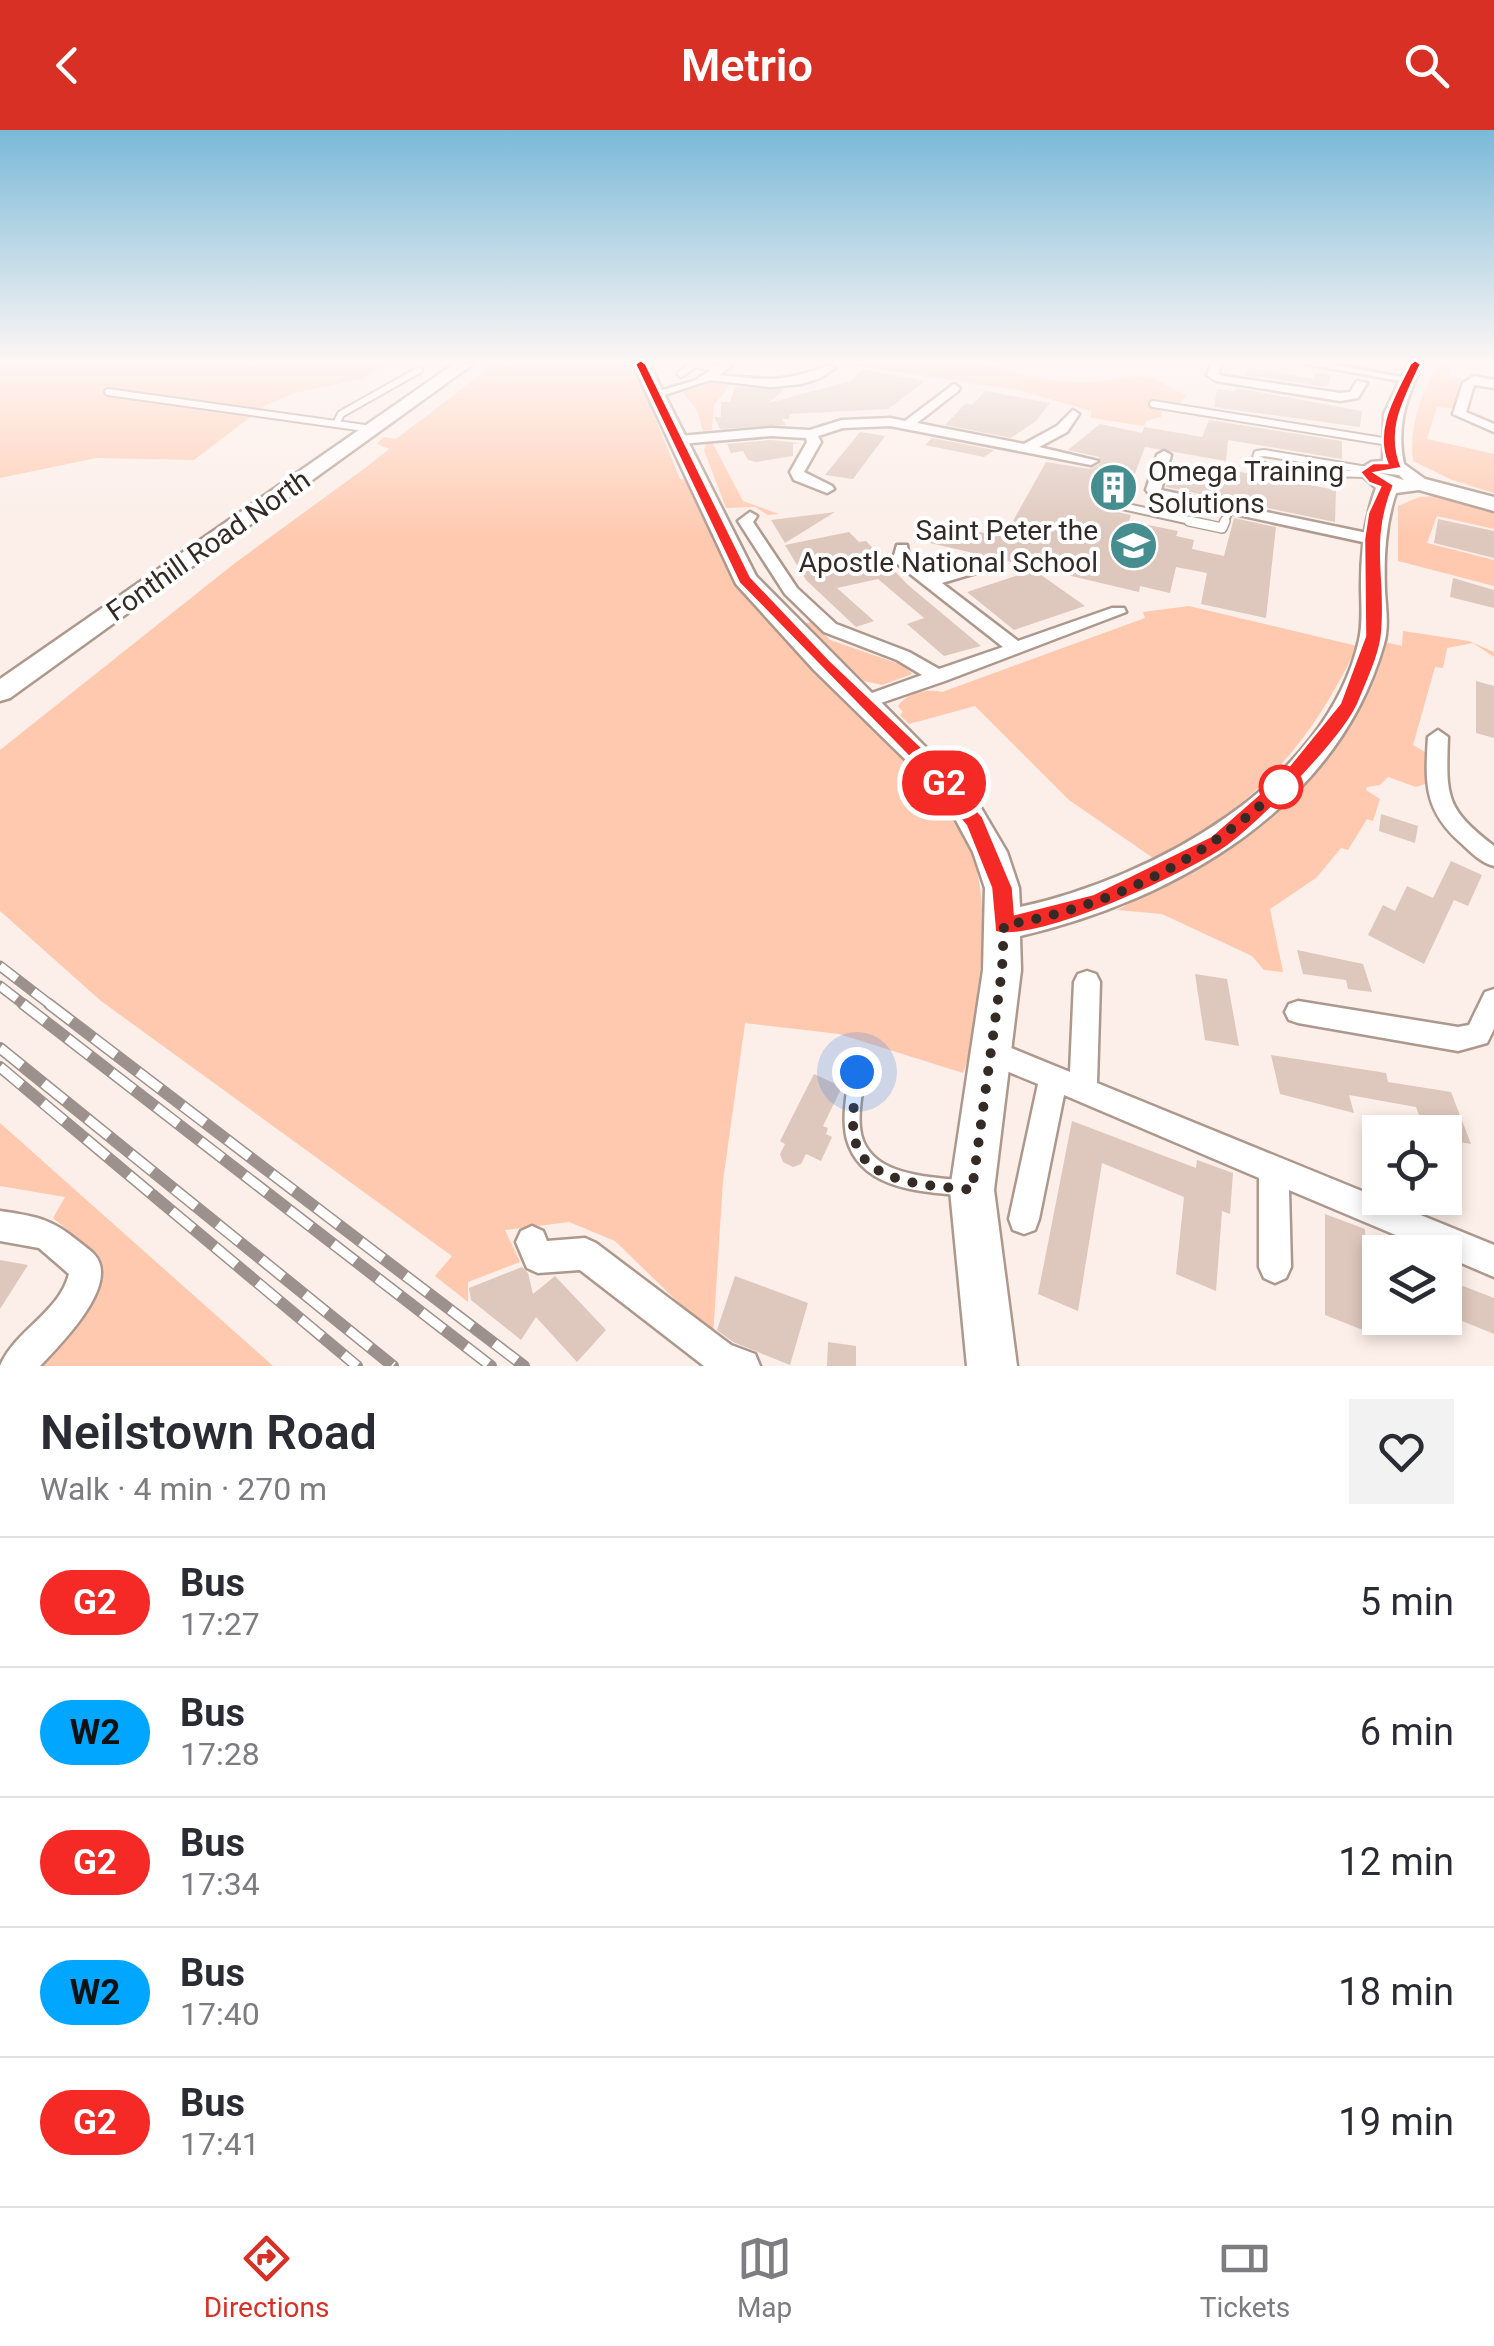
<!DOCTYPE html>
<meta charset="utf-8">
<style>
body{margin:0;font-family:Roboto,sans-serif;background:#f2f2f3;color:#2b2b33;height:100vh;display:flex;flex-direction:column;font-size:38px;white-space:nowrap}
*{box-sizing:border-box;margin:0}
p{font-size:32px;color:#7c7c81}
.icon{flex:none;width:55px;height:55px;fill:none;stroke:currentColor;stroke-width:2;stroke-linecap:round;stroke-linejoin:round}
.map{position:relative;height:1236px;overflow:hidden}
.panel{display:flex;flex-direction:column;background:#fff;flex:1}
.panel>*{flex:none}
.badge{padding:0 20px;border-radius:32px;font-size:35px;line-height:65px}
.fabs{position:absolute;left:1362px;top:985px;display:grid;gap:20px}
.fabs a{display:grid;place-items:center;width:100px;height:100px;border-radius:0px;background:#fff;box-shadow:0 5px 15px #0003;font-size:50px}
.you{position:absolute;width:50px;height:50px;margin:-25px;border:8px solid #fff;border-radius:50%;background:#1a73e8;box-shadow:0 0 0 15px #1a73e833}
.map>.badge{position:absolute;translate:-50% -50%;box-shadow:0 0 0 5px #fff}
.round{display:grid;place-items:center;flex:none;width:105px;height:105px;border-radius:0px;background:#f2f2f3}
.summary{display:flex;align-items:center;justify-content:space-between;height:170px;padding:0 40px}
h1{font-size:48px;font-weight:600;line-height:75px}
ul{padding:0;list-style:none}
li{display:flex;align-items:center;gap:30px;height:130px;padding:0 40px;border-top:2px solid #e1e1e2}
li div{flex:1}
li b{display:block;font-size:38px}
li em{font-style:normal}
li .badge{min-width:110px;font-weight:700;text-align:center}
header{display:flex;justify-content:space-between;align-items:center;height:130px;padding:0 40px;background:#d93025;color:#fff;font-size:45px;font-weight:600}
.tab-bar{display:flex;justify-content:space-around;align-items:center;height:140px;border-top:2px solid #e1e1e2;background:#fff;font-size:28px;color:#7c7c81}
.tab-bar a{display:grid;justify-items:center;gap:5px}
.tab-bar .active{color:#d93025}
.map>svg:first-child{display:block}
.green{fill:#fec9af}
.building{fill:#dec7bc}
.lines{fill:none;stroke-linecap:round;stroke-linejoin:round}
.lane-far2-casing{stroke:#ad988d;stroke-width:10}
.lane-far1-casing{stroke:#ad988d;stroke-width:12}
.lane-casing{stroke:#ad988d;stroke-width:20}
.street-casing{stroke:#ad988d;stroke-width:5}
.secondary-casing{stroke:#ad988d;stroke-width:5}
.lane-far2{stroke:#fff;stroke-width:6}
.lane-far1{stroke:#fff;stroke-width:9}
.lane{stroke:#fff;stroke-width:15}
.street{fill:#fff;fill-rule:evenodd}
.secondary{fill:#fff;fill-rule:evenodd}
.rail-far1-casing{stroke:#9c918c;stroke-width:11}
.rail-casing{stroke:#9c918c;stroke-width:12}
.rail-far1{stroke:#fff;stroke-width:8;stroke-dasharray:21;stroke-linecap:butt}
.rail{stroke:#fff;stroke-width:9;stroke-dasharray:28;stroke-linecap:butt}
.line{fill:#f52a26;stroke:#fff;stroke-width:2.5}
.walk{stroke:#342b27;stroke-width:10;stroke-dasharray:0 18}
.stop-dot{fill:#fff;stroke:#f52a26;stroke-width:5}
.labels{text-anchor:middle;stroke-width:8;stroke-linejoin:round;paint-order:stroke}
.far-poi-label{font-size:28px;fill:#342b27;stroke:#fff;text-anchor:start}
.far-street-label{font-size:28px;fill:#342b27;stroke:#fff}
</style>
<header><svg class="icon" aria-label="back" viewBox="0 0 24 24"><path d="M15 5l-7 7 7 7"/></svg>Metrio<svg class="icon" aria-label="search" viewBox="0 0 24 24"><circle cx="10" cy="10" r="6"/><path d="M15 15l6 6"/></svg></header>
<div class="map">
<svg width="1494" height="1236" viewBox="0 0 1494 1236">
<rect width="100%" height="100%" fill="#fceee8"/>
<!-- green -->
<path class="green" d="M 0,234 L 390,234 L 361,249 L 295,263 L 266,275 L 194,330 L 96,328 L 0,348 Z
M 495,234 L 625,234 L 640,251 L 680,349 L 690,350 L 751,474 L 954,682 C 991,744 985,812 975,881 C 972,901 971,924 963,943 L 839,904 L 745,893 L 723,1051 L 713,1206 L 615,1111 L 569,1092 L 505,1100 L 520,1132 L 468,1152 L 468,1172 L 435,1146 L 452,1126 L 101,871 L 0,781 L 0,620 L 235,433 L 369,335 L 389,319 L 377,314 L 383,307 L 396,309 Z
M 846,234 L 986,234 L 1033,248 L 1083,253 L 1138,246 L 1154,248 L 1186,266 L 1180,273 L 1154,269 L 1149,276 L 1162,282 L 1161,287 L 1146,291 L 1144,296 L 1091,288 L 1091,281 L 1021,261 Z
M 1440,234 L 1453,234 L 1447,245 L 1466,250 L 1457,279 L 1437,277 L 1427,309 L 1494,324 L 1494,363 L 1452,350 L 1413,331 C 1409,296 1420,263 1440,234 Z
M 716,251 L 731,254 L 714,275 L 712,300 L 703,301 L 697,280 L 683,262 Z
M 712,312 L 743,371 L 779,384 L 768,385 L 755,377 L 726,378 L 704,320 L 707,313 Z
M 1435,366 L 1494,381 L 1494,399 L 1437,386 L 1427,413 L 1494,430 L 1494,456 L 1398,431 L 1398,376 L 1419,367 Z
M 1189,476 L 1357,516 C 1312,613 1251,682 1153,728 L 1069,670 L 975,576 L 909,594 L 900,585 L 903,582 L 898,576 C 906,563 928,558 942,562 L 1145,488 L 1143,482 Z
M 811,492 L 830,510 L 905,536 L 912,544 L 882,555 L 864,551 L 803,494 Z
M 1403,501 L 1469,511 L 1494,522 L 1494,527 L 1473,513 L 1447,518 L 1443,538 L 1435,537 L 1413,615 L 1432,626 L 1425,654 L 1416,657 L 1388,647 L 1380,655 L 1367,657 L 1366,660 L 1380,669 L 1373,691 L 1367,689 L 1348,720 L 1341,718 L 1316,748 L 1270,779 L 1283,842 L 1264,840 L 1252,826 L 1162,784 L 1117,780 C 1211,731 1275,695 1340,609 C 1361,581 1380,547 1385,512 L 1402,516 Z
M 0,993 L 273,1236 L 35,1236 L 90,1178 L 103,1149 L 95,1123 L 53,1088 L 65,1067 L 0,1056 Z"/>
<!-- building -->
<path class="building" d="M 1248,237 L 1313,249 L 1316,242 L 1331,245 L 1327,257 L 1244,245 Z
M 863,239 L 925,251 L 888,279 L 790,284 L 789,289 L 782,289 L 786,295 L 720,299 L 714,287 L 721,287 L 721,272 L 730,272 L 735,257 L 785,259 L 768,273 L 851,251 Z
M 1236,258 L 1362,281 L 1360,297 L 1214,277 L 1217,259 L 1235,261 Z
M 985,261 L 1050,273 L 1036,291 L 1011,308 L 945,295 L 966,273 L 972,275 Z
M 1209,290 L 1342,311 L 1342,329 L 1228,310 L 1226,331 L 1145,317 L 1125,370 L 1103,365 L 1097,373 L 1103,379 L 1131,385 L 1129,391 L 1178,401 L 1176,406 L 1194,410 L 1192,419 L 1224,426 L 1234,388 L 1276,397 L 1266,488 L 1201,474 L 1207,443 L 1176,437 L 1170,463 L 1140,456 L 1139,462 L 922,411 L 932,396 L 939,398 L 941,394 L 1004,407 L 1046,332 L 1090,339 L 1100,334 L 1099,327 L 1068,320 L 1100,294 L 1142,303 L 1144,297 L 1202,307 Z
M 860,302 L 885,306 L 853,349 L 825,345 Z
M 932,308 L 994,320 L 984,327 L 925,315 Z
M 771,310 L 800,313 L 793,314 L 793,326 L 756,332 L 748,330 L 743,321 L 731,323 L 727,314 Z
M 1225,339 L 1336,360 L 1335,392 L 1166,357 L 1168,349 Z
M 835,382 L 785,413 L 771,390 Z
M 1438,389 L 1494,401 L 1494,428 L 1434,413 Z
M 849,402 L 859,412 L 866,411 L 908,455 L 981,516 L 944,526 L 907,494 L 924,488 L 878,449 L 837,458 L 874,491 L 856,497 L 806,450 L 785,415 Z
M 1034,440 L 1085,476 L 1014,500 L 967,462 Z
M 1453,448 L 1494,460 L 1494,478 L 1450,467 Z
M 1476,551 L 1494,556 L 1494,608 L 1476,603 Z
M 1381,684 L 1418,696 L 1415,713 L 1379,701 Z
M 1451,731 L 1482,745 L 1468,776 L 1454,770 L 1424,834 L 1368,805 L 1383,775 L 1395,781 L 1407,756 L 1433,768 Z
M 1297,820 L 1363,834 L 1372,862 L 1348,859 L 1346,850 L 1303,844 Z
M 1195,844 L 1227,849 L 1239,916 L 1205,910 Z
M 1271,925 L 1386,943 L 1388,952 L 1451,962 L 1471,1014 L 1453,1011 L 1445,990 L 1419,985 L 1416,977 L 1349,965 L 1354,983 L 1280,964 Z
M 814,944 L 842,957 L 823,996 L 828,998 L 826,1004 L 832,1007 L 821,1031 L 806,1024 L 801,1034 L 793,1037 L 783,1032 L 780,1024 L 785,1014 L 780,1011 Z
M 1072,991 L 1196,1038 L 1197,1030 L 1233,1043 L 1230,1084 L 1222,1081 L 1216,1161 L 1176,1144 L 1184,1067 L 1102,1033 L 1078,1181 L 1038,1164 Z
M 1325,1084 L 1365,1099 L 1368,1202 L 1325,1185 Z
M 0,1130 L 28,1135 L 0,1179 Z
M 522,1137 L 528,1143 L 533,1164 L 555,1146 L 606,1200 L 577,1232 L 536,1187 L 521,1210 L 471,1170 L 469,1158 Z
M 735,1146 L 808,1173 L 790,1235 L 733,1212 L 717,1200 Z
M 1445,1149 L 1494,1168 L 1494,1204 L 1445,1184 Z
M 828,1212 L 856,1216 L 856,1236 L 827,1236 Z"/>
<g class="lines">
<defs>
<path id="lane-far2" d="M 681,244 L 694,234 L 720,239
M 108,262 L 372,299
M 1153,274 L 1389,312
M 337,292 L 341,284 L 419,240
M 1367,340 L 1264,323 L 1257,324 L 1255,333 L 1282,342 L 1367,344
M 1104,372 L 1200,393
M 1224,393 L 1229,381"/>
<path id="lane-far1" d="M 1189,391 L 1222,398 L 1225,391"/>
<path id="lane" d="M 857,942 C 855,962 849,986 854,1007 C 866,1053 924,1054 963,1058"/>
<path id="street" d="M 721,234 L 734,234 L 719,245 C 768,250 782,253 829,235 L 835,238 L 820,248 L 801,254 L 771,257 L 710,250 L 658,267 L 652,263 L 694,251 Z
M 1211,234 L 1221,234 L 1219,244 L 1223,246 L 1340,263 L 1350,262 L 1357,251 L 1367,253 L 1358,268 L 1340,271 L 1216,251 L 1207,245 Z
M 1307,234 L 1332,234 L 1412,249 L 1406,252 Z
M 1474,246 L 1494,250 L 1494,258 L 1474,255 L 1466,282 L 1494,294 L 1494,302 L 1453,284 L 1463,253 Z
M 954,254 L 960,258 L 958,261 L 917,293 L 1024,314 L 1057,296 L 1073,280 L 1079,284 L 1067,302 L 1039,317 L 1098,331 L 1091,335 L 890,296 L 843,298 L 818,306 L 821,312 L 804,342 L 832,356 L 834,359 L 827,363 L 794,350 L 790,342 L 807,312 L 806,308 L 771,306 L 680,314 L 673,310 L 680,306 L 771,298 L 810,300 L 842,290 L 890,288 L 905,291 Z
M 1164,321 L 1171,325 L 1161,360 L 1372,404 L 1380,409 L 1372,414 L 1151,366 L 1146,360 L 1157,325 Z
M 750,382 L 757,386 L 753,392 L 797,458 L 836,494 L 909,522 L 939,539 L 1003,517 L 895,432 L 893,429 L 897,415 L 907,415 L 909,428 L 932,445 L 990,429 L 996,431 L 996,437 L 942,453 L 1018,511 L 1112,478 L 1124,478 L 1126,482 L 945,551 L 872,576 L 858,576 L 856,572 L 858,568 L 922,545 L 897,530 L 824,502 L 785,464 L 738,391 Z
M 1438,600 L 1448,607 C 1446,667 1445,678 1494,716 L 1494,736 C 1481,733 1472,723 1462,714 C 1424,681 1425,654 1428,607 Z
M 1087,841 L 1096,844 L 1100,852 L 1097,953 L 1494,1115 L 1494,1147 L 1445,1126 L 1445,1122 L 1436,1122 L 1289,1060 L 1291,1137 L 1286,1148 L 1275,1153 L 1264,1148 L 1259,1137 L 1259,1048 L 1064,965 L 1039,1089 L 1035,1100 L 1024,1104 L 1013,1100 L 1009,1089 L 1038,954 L 980,930 L 976,921 L 980,912 L 989,909 L 1070,942 L 1074,852 L 1078,844 Z
M 1494,859 L 1494,899 L 1487,913 L 1458,921 L 1298,893 L 1289,890 L 1285,882 L 1289,874 L 1298,871 L 1458,897 L 1469,895 L 1485,862 Z
M 0,1081 C 34,1086 50,1088 78,1111 C 85,1117 96,1123 99,1132 C 112,1163 59,1216 40,1236 L 0,1236 C 15,1200 59,1183 69,1144 L 39,1118 L 0,1111 Z
M 532,1096 L 543,1101 L 547,1111 L 585,1108 L 596,1113 L 731,1215 L 755,1224 L 760,1236 L 704,1236 L 580,1140 L 538,1143 L 527,1138 L 516,1112 L 521,1101 Z"/>
<path id="secondary" d="M 454,234 L 473,234 L 10,568 L 0,571 L 0,549 Z
M 633,234 L 649,234 L 756,446 L 974,666 L 1007,722 L 1019,758 L 1020,777 C 1153,748 1326,654 1359,510 C 1363,493 1361,473 1361,456 C 1361,422 1364,390 1376,358 L 1357,341 L 1371,332 L 1383,331 L 1384,284 L 1407,234 L 1423,234 C 1406,267 1396,296 1404,334 L 1425,349 L 1494,367 L 1494,381 L 1419,360 L 1396,363 C 1385,395 1384,428 1385,461 C 1386,478 1389,497 1384,514 C 1338,677 1175,770 1020,806 L 1021,840 L 994,1060 L 1017,1236 L 967,1236 L 950,1060 L 983,840 L 985,758 L 973,722 L 951,681 L 910,634 L 814,540 L 736,454 ZM 1380,343 L 1399,345 L 1404,350 Z"/>
</defs>
<!-- lane-far2 casing -->
<use href="#lane-far2" class="lane-far2-casing"/>
<!-- lane-far1 casing -->
<use href="#lane-far1" class="lane-far1-casing"/>
<!-- lane casing -->
<use href="#lane" class="lane-casing"/>
<!-- street casing -->
<use href="#street" class="street-casing"/>
<!-- secondary casing -->
<use href="#secondary" class="secondary-casing"/>
<!-- lane-far2 -->
<use href="#lane-far2" class="lane-far2"/>
<!-- lane-far1 -->
<use href="#lane-far1" class="lane-far1"/>
<!-- lane -->
<use href="#lane" class="lane"/>
<!-- street -->
<use href="#street" class="street"/>
<!-- secondary -->
<use href="#secondary" class="secondary"/>
<defs>
<path id="rail-far1" d="M 0,836 L 52,876
M 0,856 L 26,876"/>
<path id="rail" d="M 23,874 L 491,1236
M 49,874 L 524,1236
M 0,918 L 393,1236
M 0,937 L 357,1236"/>
</defs>
<!-- rail-far1 casing -->
<use href="#rail-far1" class="rail-far1-casing"/>
<!-- rail casing -->
<use href="#rail" class="rail-casing"/>
<!-- rail-far1 -->
<use href="#rail-far1" class="rail-far1"/>
<!-- rail -->
<use href="#rail" class="rail"/>
</g>
<!-- sky -->
<linearGradient id="sky" x2="0" y2="1"><stop stop-color="#7ab9d8"/><stop offset="0.57" stop-color="#fef7f5"/><stop offset="1" stop-color="#fef7f5" stop-opacity="0"/></linearGradient>
<rect width="1494" height="407" fill="url(#sky)"/>
<!-- line -->
<path class="line" d="M 641,230 L 646,234 L 751,447 L 830,530 L 928,623 L 983,687 L 1013,758 L 1015,784 L 1093,764 L 1211,706 L 1284,642 L 1340,573 L 1365,506 L 1364,409 L 1368,383 L 1380,357 L 1369,353 L 1360,342 L 1373,333 L 1387,333 C 1373,298 1395,265 1410,234 L 1415,230 L 1421,234 C 1405,269 1386,299 1402,338 L 1375,343 L 1394,355 C 1370,413 1388,448 1382,505 C 1380,525 1368,550 1360,570 C 1346,607 1261,691 1228,716 C 1192,742 1036,815 995,802 L 991,758 L 966,696 L 914,632 L 739,453 L 635,234 Z"/>
<g class="lines">
<!-- walk -->
<path class="walk" d="M 857,942 C 856,962 851,986 854,1005 C 861,1056 934,1055 972,1060 L 1002,840 L 1004,795 C 1111,778 1216,725 1291,646 L 1281,657"/>
</g>
<!-- icons -->
<defs>
<symbol id="building-disc" viewBox="-11 -11 22 22"><circle r="9.5" fill="#458d8e" stroke="#fff"/><path d="M-4-6H4V6H1V3H-1V6H-4ZM-2.5-4.3h1.7v1.8h-1.7ZM.8-4.3h1.7v1.8H.8ZM-2.5-1h1.7V.8h-1.7ZM.8-1h1.7V.8H.8Z" fill="#fff"/></symbol>
<symbol id="school-disc" viewBox="-11 -11 22 22"><circle r="9.5" fill="#458d8e" stroke="#fff"/><path d="M0-5L7-2L0 1L-7-2ZM-4 1L0 2.5L4 1V4Q0 6-4 4Z" fill="#fff"/></symbol>
</defs>
<g fill-rule="evenodd">
<use href="#building-disc" x="1086" y="330" width="55" height="55"/>
<use href="#school-disc" x="1106" y="388" width="55" height="55"/>
</g>
<!-- markers -->
<circle class="stop-dot" cx="1281" cy="657" r="20"/>
<g class="labels">
<!-- far-poi labels -->
<g class="far-poi-label">
<text x="1148" y="351">Omega Training<tspan x="1148" dy="32">Solutions</tspan></text>
<text x="1098" y="410" text-anchor="end">Saint Peter the<tspan x="1098" dy="32">Apostle National School</tspan></text>
</g>
<!-- far-street labels -->
<g class="far-street-label">
<text transform="translate(208 415) rotate(-35)" y="10">Fonthill Road North</text>
</g>
</g>
</svg>
<div class="fabs">
<a><svg class="icon" aria-label="locate" viewBox="0 0 24 24"><circle cx="12" cy="12" r="6"/><path d="M12 2v4M12 18v4M2 12h4M18 12h4"/></svg></a>
<a><svg class="icon" aria-label="layers" viewBox="0 0 24 24"><path d="M12 4l9 5-9 5-9-5zM3 14l9 5 9-5"/></svg></a>
</div>
<div class="you" style="left:857px;top:942px"></div>
<b class="badge" style="left:944px;top:653px;background:#f52a26;color:#fff">G2</b>
</div>
<section class="panel">
<div class="summary"><div><h1>Neilstown Road</h1><p>Walk · 4 min · 270 m</p></div><a class="round"><svg class="icon" aria-label="heart" viewBox="0 0 24 24"><path d="M12 20l-8-8c-3-5 5-10 8-4 3-6 11-1 8 4z"/></svg></a></div>
<ul>
<li><span class="badge" style="background:#f52a26;color:#fff">G2</span><div><b>Bus</b><p>17:27</p></div><em>5 min</em></li>
<li><span class="badge" style="background:#00a6ff;color:#111">W2</span><div><b>Bus</b><p>17:28</p></div><em>6 min</em></li>
<li><span class="badge" style="background:#f52a26;color:#fff">G2</span><div><b>Bus</b><p>17:34</p></div><em>12 min</em></li>
<li><span class="badge" style="background:#00a6ff;color:#111">W2</span><div><b>Bus</b><p>17:40</p></div><em>18 min</em></li>
<li><span class="badge" style="background:#f52a26;color:#fff">G2</span><div><b>Bus</b><p>17:41</p></div><em>19 min</em></li>
</ul>
</section>
<nav class="tab-bar">
<a class="active"><svg class="icon" aria-label="directions" viewBox="0 0 24 24"><path d="M12 3l9 9-9 9-9-9zM9 14v-3h6M13 9l2 2-2 2"/></svg>Directions</a>
<a><svg class="icon" aria-label="map" viewBox="0 0 24 24"><path d="M3 6l6-2 6 2 6-2v14l-6 2-6-2-6 2zM9 4v14M15 6v14"/></svg>Map</a>
<a><svg class="icon" aria-label="tickets" viewBox="0 0 24 24"><path d="M3 7h18v10H3zM15 7v10"/></svg>Tickets</a>
</nav>
